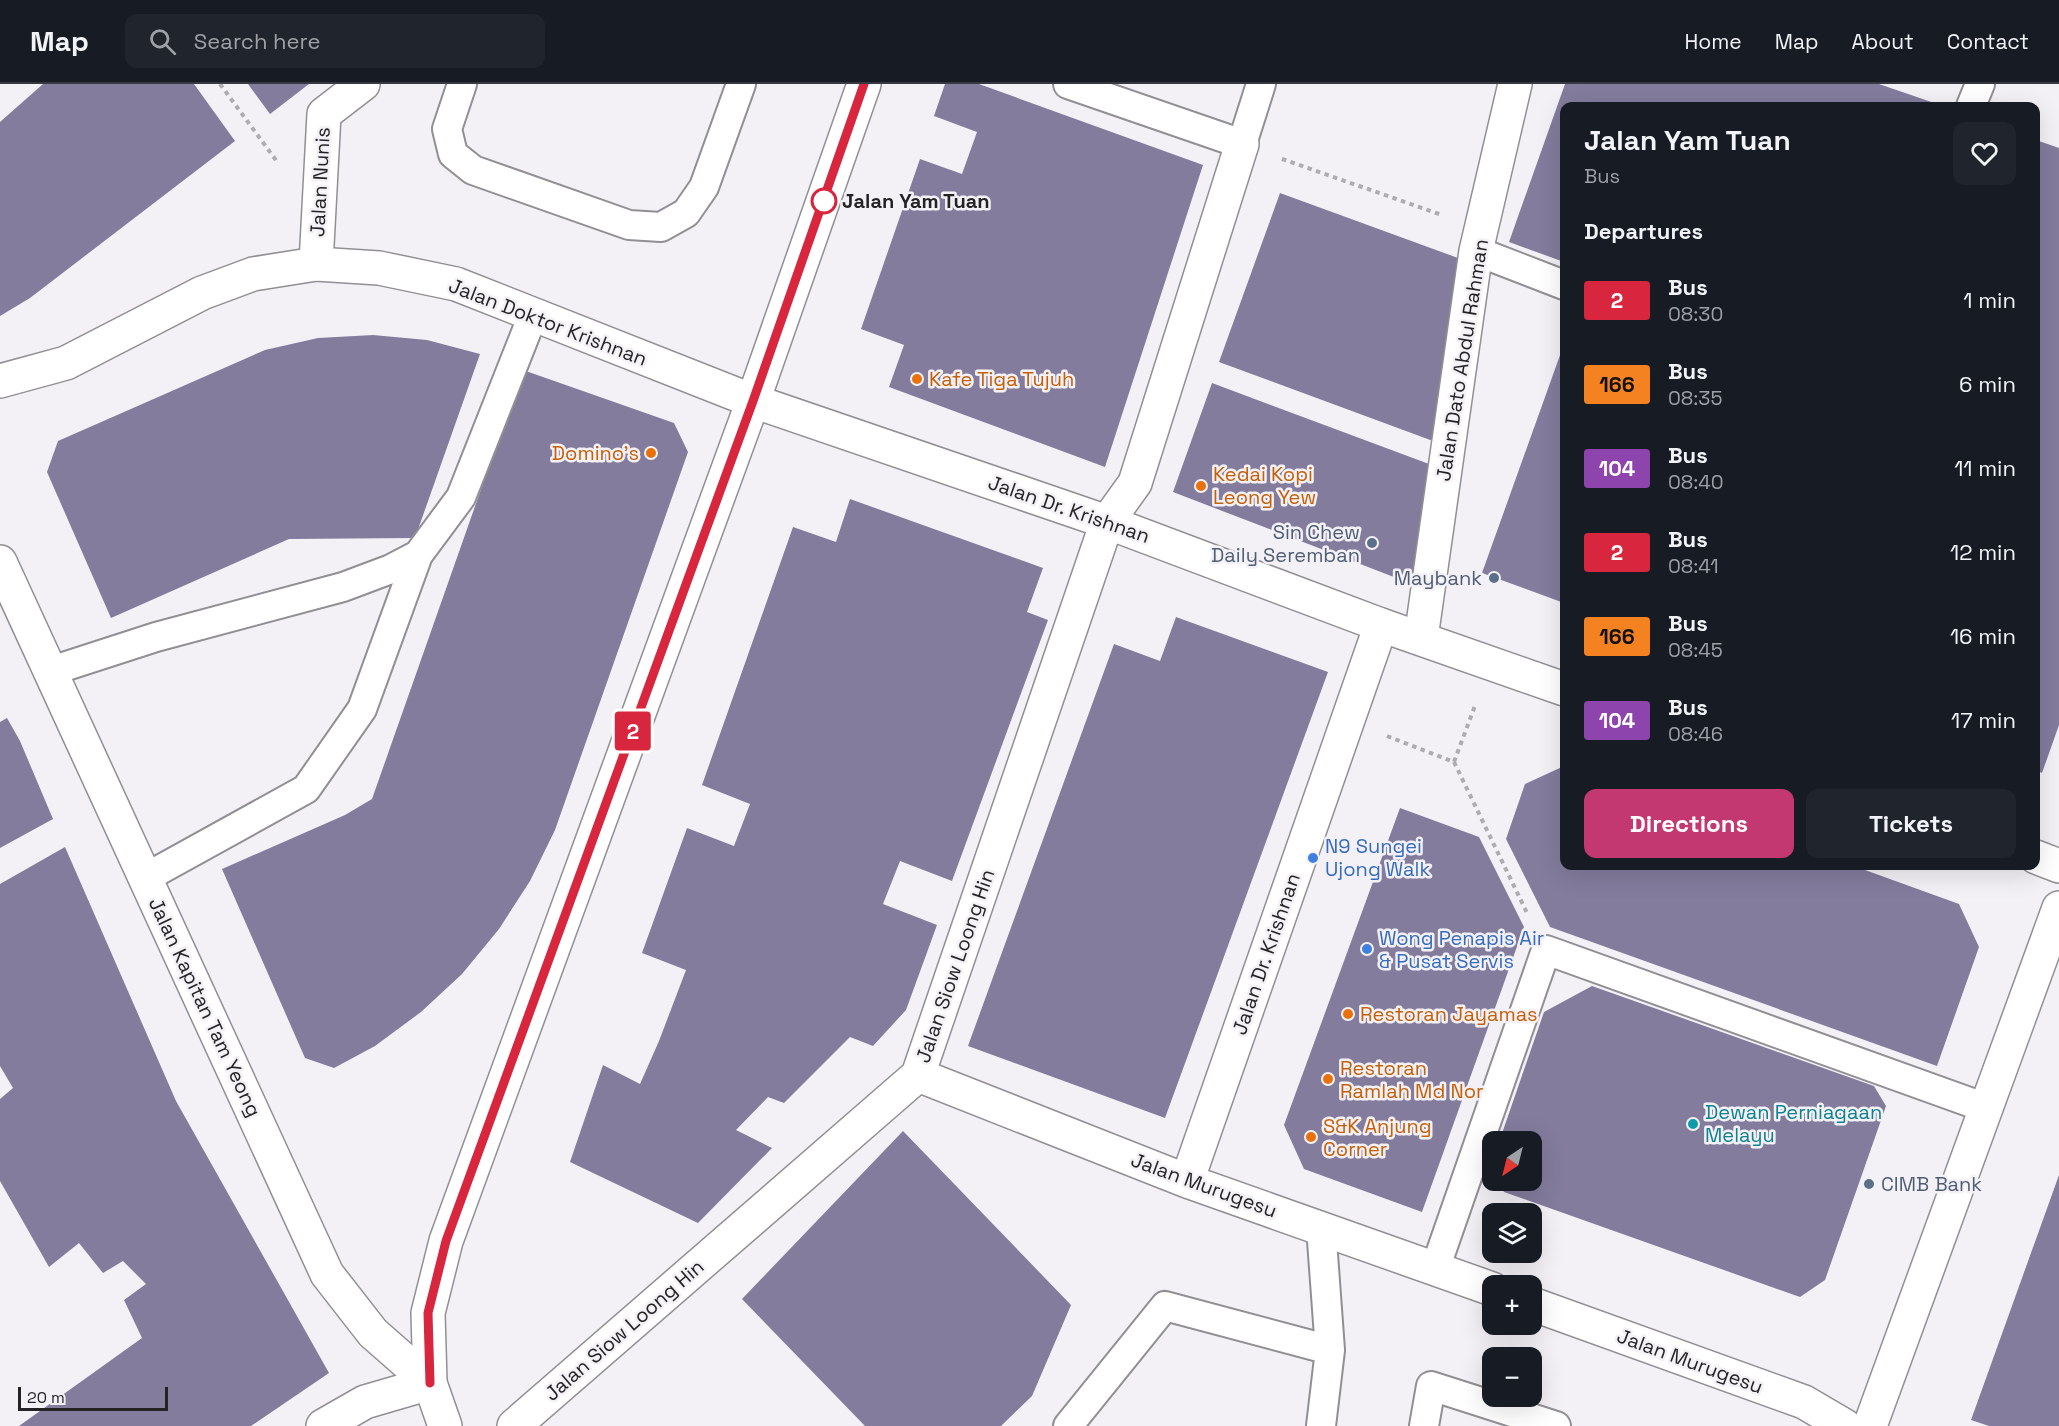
<!DOCTYPE html>
<meta charset="utf-8">
<style>
body{margin:0;font-family:"Space Grotesk",sans-serif;background:#20242c;color:#f1f3f6;height:100vh;display:flex;flex-direction:column;font-size:22px;white-space:nowrap}
*{box-sizing:border-box;margin:0}
p{font-size:20px;color:#9ea1a6}
.icon{flex:none;width:33px;height:33px;fill:none;stroke:currentColor;stroke-width:2;stroke-linecap:round;stroke-linejoin:round}
.map{position:relative;flex:1;overflow:hidden}
.drawer{position:absolute;left:1560px;top:18px;width:480px;height:768px;display:flex;flex-direction:column;background:#171b24;border-radius:12px;box-shadow:0 6px 24px #0002}
.drawer>*{flex:none}
.badge{padding:0 12px;border-radius:4px;font-size:21px;line-height:39px}
.needle{width:39px;rotate:215deg}
.controls{position:absolute;left:1482px;top:1047px;display:grid;gap:12px}
.controls a{display:grid;place-items:center;width:60px;height:60px;border-radius:12px;background:#171b24;box-shadow:0 6px 24px #0002;font-size:30px}
.scale{position:absolute;left:18px;bottom:15px;width:150px;box-sizing:border-box;padding-left:6px;border:3px solid #242324;border-top:0;font-size:16px;line-height:21px;white-space:nowrap;color:#242324;-webkit-text-stroke:4px #f4f1f6;paint-order:stroke}
.map>.badge{position:absolute;translate:-50% -50%;box-shadow:0 0 0 3px #fff}
h2{padding:0 24px;font-size:22px;line-height:54px}
.round{display:grid;place-items:center;flex:none;width:63px;height:63px;border-radius:12px;background:#20242c}
.overview{display:flex;align-items:center;justify-content:space-between;height:102px;padding:0 24px}
h1{font-size:28px;font-weight:800;line-height:45px}
.action{display:flex;gap:12px;margin-top:auto;padding:12px 24px}
.action a{flex:1;height:69px;border-radius:12px;background:#c33871;color:#fff;font-size:24px;font-weight:800;line-height:69px;text-align:center}
.action a+a{background:#20242c;color:#f1f3f6}
ul{padding:0;list-style:none}
li{display:flex;align-items:center;gap:18px;height:84px;padding:0 24px}
li div{flex:1}
li b{display:block;font-size:22px}
li em{font-style:normal}
li .badge{min-width:66px;font-weight:700;text-align:center}
header{display:flex;align-items:center;gap:36px;box-sizing:border-box;height:84px;padding:0 30px;background:#171b24;border-bottom:2px solid #363941}
header strong{font-size:28px}
nav{display:flex;gap:33px;margin-inline-start:auto;font-size:21px}
.search{width:420px;height:54px;background:#20242c;display:flex;align-items:center;gap:15px;box-sizing:border-box;padding:0 21px;border-radius:12px;color:#9ea1a6;font-size:22px}
.map>svg:first-child{display:block}
.building{fill:#837c9d}
.lines{fill:none;stroke-linecap:round;stroke-linejoin:round}
.lane-casing{stroke:#928f94;stroke-width:32}
.street-casing{stroke:#928f94;stroke-width:36}
.secondary-casing{stroke:#928f94;stroke-width:36}
.highway-casing{stroke:#928f94;stroke-width:36}
.path{stroke:#afacb0;stroke-width:4;stroke-dasharray:4.5 4.5;stroke-linecap:butt}
.lane{stroke:#fff;stroke-width:28}
.street{stroke:#fff;stroke-width:33}
.secondary{stroke:#fff;stroke-width:33}
.highway{stroke:#fff;stroke-width:33}
.line-casing{stroke:#fff;stroke-width:14}
.line{stroke:#d7263d;stroke-width:9}
.stop-dot{fill:#fff;stroke:#d7263d;stroke-width:3}
.food-dot{fill:#e8710a;stroke:#f4f1f6;stroke-width:2}
.service-dot{fill:#5c6f8a;stroke:#f4f1f6;stroke-width:2}
.shop-dot{fill:#3f7fe0;stroke:#f4f1f6;stroke-width:2}
.culture-dot{fill:#0f9aa8;stroke:#f4f1f6;stroke-width:2}
.labels{text-anchor:middle;stroke-width:5;stroke-linejoin:round;paint-order:stroke}
.street-label{font-size:20px;fill:#242324;stroke:#f4f1f6}
.stop-label{font-size:20px;font-weight:bold;fill:#242324;stroke:#f4f1f6;text-anchor:start}
.food-label{font-size:20px;fill:#c56008;stroke:#f4f1f6;text-anchor:start}
.service-label{font-size:20px;fill:#4e5e75;stroke:#f4f1f6;text-anchor:end}
.shop-label{font-size:20px;fill:#366cbe;stroke:#f4f1f6;text-anchor:start}
.culture-label{font-size:20px;fill:#0d838f;stroke:#f4f1f6;text-anchor:start}
</style>
<header>
<strong>Map</strong>
<div class="search"><svg class="icon" aria-label="search" viewBox="0 0 24 24"><circle cx="10" cy="10" r="6"/><path d="M15 15l6 6"/></svg>Search here</div>
<nav><a>Home</a><a>Map</a><a>About</a><a>Contact</a></nav>
</header>
<div class="map">
<svg width="2059" height="1342" viewBox="0 0 2059 1342">
<rect width="100%" height="100%" fill="#f4f1f6"/>
<!-- building -->
<path class="building" d="M 43,0 L 194,0 L 235,57 L 30,214 L 0,232 L 0,38 Z
M 248,0 L 309,0 L 270,30 Z
M 945,0 L 979,0 L 1203,81 L 1105,383 L 889,303 L 904,261 L 861,245 L 920,75 L 962,90 L 977,48 L 934,32 Z
M 1565,0 L 1879,0 L 1943,22 L 1564,22 L 1564,178 L 1509,158 Z
M 2036,56 L 2059,64 L 2059,641 L 2042,689 L 2036,686 Z
M 1280,109 L 1458,174 L 1433,357 L 1219,278 Z
M 373,251 L 427,256 L 480,270 L 415,454 L 289,455 L 111,534 L 47,388 L 58,357 L 265,266 L 318,254 Z
M 1564,260 L 1564,519 L 1482,489 Z
M 523,286 L 674,339 L 688,368 L 555,746 L 530,797 L 499,845 L 462,890 L 421,928 L 375,962 L 334,984 L 305,974 L 222,785 L 345,731 L 372,715 Z
M 1212,299 L 1429,380 L 1412,500 L 1173,408 Z
M 850,415 L 1043,484 L 1027,528 L 1048,536 L 952,797 L 900,777 L 883,820 L 937,841 L 906,926 L 873,962 L 850,953 L 784,1019 L 768,1013 L 736,1046 L 772,1064 L 698,1139 L 570,1078 L 603,981 L 640,1000 L 659,957 L 686,886 L 642,869 L 687,744 L 734,762 L 750,720 L 702,701 L 793,443 L 836,458 Z
M 1176,533 L 1328,588 L 1165,1034 L 968,962 L 1114,560 L 1160,577 Z
M 7,634 L 20,657 L 53,735 L 0,764 L 0,638 Z
M 1564,682 L 1564,782 L 1854,782 L 1959,820 L 1979,863 L 1937,982 L 1550,843 L 1506,755 L 1525,700 Z
M 1400,724 L 1479,753 L 1524,843 L 1422,1128 L 1304,1085 L 1284,1041 Z
M 65,763 L 176,1017 L 329,1289 L 251,1342 L 19,1342 L 142,1254 L 124,1216 L 146,1200 L 123,1177 L 103,1189 L 79,1159 L 49,1183 L 0,1097 L 0,1015 L 13,1004 L 0,982 L 0,800 Z
M 1592,902 L 1874,1002 L 1886,1022 L 1825,1196 L 1800,1213 L 1504,1108 L 1498,1096 L 1532,1096 L 1532,1058 L 1499,1058 L 1544,928 Z
M 903,1047 L 1071,1221 L 1032,1312 L 1001,1342 L 865,1342 L 742,1215 Z
M 2059,1091 L 2059,1342 L 1989,1342 L 1971,1336 Z"/>
<g class="lines">
<defs>
<path id="lane" d="M 462,0 L 447,45 L 453,70 L 473,86 L 629,141 L 661,143 L 686,129 L 704,103 L 741,0
M 1068,0 L 1242,60 L 1261,0
M 1971,22 L 1980,0
M 1476,167 L 1564,201
M 51,587 L 156,553 L 343,503 L 391,485 L 418,471 L 461,413 L 533,231
M 145,794 L 306,705 L 362,625 L 418,471
M 1321,1143 L 1330,1266 L 1321,1342
M 1435,1185 L 1546,866 L 1986,1024
M 1068,1342 L 1165,1222 L 1330,1266
M 1424,1342 L 1431,1302 L 1556,1342"/>
<path id="street" d="M 316,180 L 324,30 L 363,0
M 1421,554 L 1476,167 L 1515,0
M 918,991 L 1187,1097 L 1492,1205
M 1187,1097 L 1381,541
M 1532,1220 L 1804,1318 L 1845,1342
M 323,1342 L 365,1318 L 430,1299
M 514,1342 L 918,991 L 1107,438 L 1135,399 L 1242,60"/>
<path id="secondary" d="M 0,297 L 66,279 L 202,209 L 253,190 L 316,180 L 379,184 L 456,200 L 753,317 L 1107,438 L 1381,541 L 1564,605
M 0,478 L 327,1190 L 373,1249 L 430,1299
M 2036,773 L 2059,782"/>
<path id="highway" d="M 445,1342 L 430,1299 L 428,1229 L 446,1157 L 753,317 L 864,0
M 1870,1342 L 2059,824"/>
</defs>
<!-- lane casing -->
<use href="#lane" class="lane-casing"/>
<!-- street casing -->
<use href="#street" class="street-casing"/>
<!-- secondary casing -->
<use href="#secondary" class="secondary-casing"/>
<!-- highway casing -->
<use href="#highway" class="highway-casing"/>
<!-- path -->
<path class="path" d="M 220,0 L 278,79
M 1282,75 L 1442,131
M 1387,652 L 1454,678 L 1476,619
M 1454,678 L 1528,831"/>
<!-- lane -->
<use href="#lane" class="lane"/>
<!-- street -->
<use href="#street" class="street"/>
<!-- secondary -->
<use href="#secondary" class="secondary"/>
<!-- highway -->
<use href="#highway" class="highway"/>
</g>
<g class="lines">
<defs>
<path id="line" d="M 430,1299 L 428,1229 L 446,1157 L 753,317 L 864,0"/>
</defs>
<!-- line casing -->
<use href="#line" class="line-casing"/>
<!-- line -->
<use href="#line" class="line"/>
</g>
<!-- markers -->
<circle class="stop-dot" cx="824" cy="117" r="12"/>
<g class="food-dot">
<circle cx="917" cy="295" r="6"/>
<circle cx="651" cy="369" r="6"/>
<circle cx="1201" cy="402" r="6"/>
<circle cx="1348" cy="930" r="6"/>
<circle cx="1328" cy="995" r="6"/>
<circle cx="1311" cy="1053" r="6"/>
</g>
<g class="service-dot">
<circle cx="1372" cy="459" r="6"/>
<circle cx="1494" cy="494" r="6"/>
<circle cx="1869" cy="1100" r="6"/>
</g>
<g class="shop-dot">
<circle cx="1313" cy="774" r="6"/>
<circle cx="1367" cy="865" r="6"/>
</g>
<circle class="culture-dot" cx="1693" cy="1040" r="6"/>
<g class="labels">
<!-- street labels -->
<g class="street-label">
<text transform="translate(320 98) rotate(-87)" y="7">Jalan Nunis</text>
<text transform="translate(548 238) rotate(21)" y="7">Jalan Doktor Krishnan</text>
<text transform="translate(1462 276) rotate(-81)" y="7">Jalan Dato Abdul Rahman</text>
<text transform="translate(1069 425) rotate(19)" y="7">Jalan Dr. Krishnan</text>
<text transform="translate(1266 870) rotate(-71)" y="7">Jalan Dr. Krishnan</text>
<text transform="translate(955 882) rotate(-71)" y="7">Jalan Siow Loong Hin</text>
<text transform="translate(205 923) rotate(65)" y="7">Jalan Kapitan Tam Yeong</text>
<text transform="translate(1204 1101) rotate(20)" y="7">Jalan Murugesu</text>
<text transform="translate(624 1246) rotate(-41)" y="7">Jalan Siow Loong Hin</text>
<text transform="translate(1690 1277) rotate(20)" y="7">Jalan Murugesu</text>
</g>
<!-- stop labels -->
<g class="stop-label">
<text x="842" y="124">Jalan Yam Tuan</text>
</g>
<!-- food labels -->
<g class="food-label">
<text x="929" y="302">Kafe Tiga Tujuh</text>
<text x="639" y="376" text-anchor="end">Domino's</text>
<text x="1213" y="397">Kedai Kopi<tspan x="1213" dy="23">Leong Yew</tspan></text>
<text x="1360" y="937">Restoran Jayamas</text>
<text x="1340" y="991">Restoran<tspan x="1340" dy="23">Ramlah Md Nor</tspan></text>
<text x="1323" y="1049">S&amp;K Anjung<tspan x="1323" dy="23">Corner</tspan></text>
</g>
<!-- service labels -->
<g class="service-label">
<text x="1360" y="455">Sin Chew<tspan x="1360" dy="23">Daily Seremban</tspan></text>
<text x="1482" y="501">Maybank</text>
<text x="1881" y="1107" text-anchor="start">CIMB Bank</text>
</g>
<!-- shop labels -->
<g class="shop-label">
<text x="1325" y="769">N9 Sungei<tspan x="1325" dy="23">Ujong Walk</tspan></text>
<text x="1379" y="861">Wong Penapis Air<tspan x="1379" dy="23">&amp; Pusat Servis</tspan></text>
</g>
<!-- culture labels -->
<g class="culture-label">
<text x="1705" y="1035">Dewan Perniagaan<tspan x="1705" dy="23">Melayu</tspan></text>
</g>
</g>
</svg>
<div class="controls">
<a><svg class="needle" viewBox="-14 -14 28 28"><path d="M0-13l5 13h-10z" fill="#e53935"/><path d="M0 13l5-13h-10z" fill="#9ea1a6"/></svg></a>
<a><svg class="icon" aria-label="layers" viewBox="0 0 24 24"><path d="M12 4l9 5-9 5-9-5zM3 14l9 5 9-5"/></svg></a>
<a>+</a>
<a>−</a>
</div>
<div class="scale">20 m</div>
<b class="badge" style="left:633px;top:647px;background:#d7263d;color:#fff">2</b>
<section class="drawer">
<div class="overview"><div><h1>Jalan Yam Tuan</h1><p>Bus</p></div><a class="round"><svg class="icon" aria-label="heart" viewBox="0 0 24 24"><path d="M12 20l-8-8c-3-5 5-10 8-4 3-6 11-1 8 4z"/></svg></a></div>
<h2>Departures</h2>
<ul>
<li><span class="badge" style="background:#d7263d;color:#fff">2</span><div><b>Bus</b><p>08:30</p></div><em>1 min</em></li>
<li><span class="badge" style="background:#f58220;color:#111">166</span><div><b>Bus</b><p>08:35</p></div><em>6 min</em></li>
<li><span class="badge" style="background:#8e44ad;color:#fff">104</span><div><b>Bus</b><p>08:40</p></div><em>11 min</em></li>
<li><span class="badge" style="background:#d7263d;color:#fff">2</span><div><b>Bus</b><p>08:41</p></div><em>12 min</em></li>
<li><span class="badge" style="background:#f58220;color:#111">166</span><div><b>Bus</b><p>08:45</p></div><em>16 min</em></li>
<li><span class="badge" style="background:#8e44ad;color:#fff">104</span><div><b>Bus</b><p>08:46</p></div><em>17 min</em></li>
</ul>
<div class="action"><a>Directions</a><a>Tickets</a></div>
</section>
</div>
